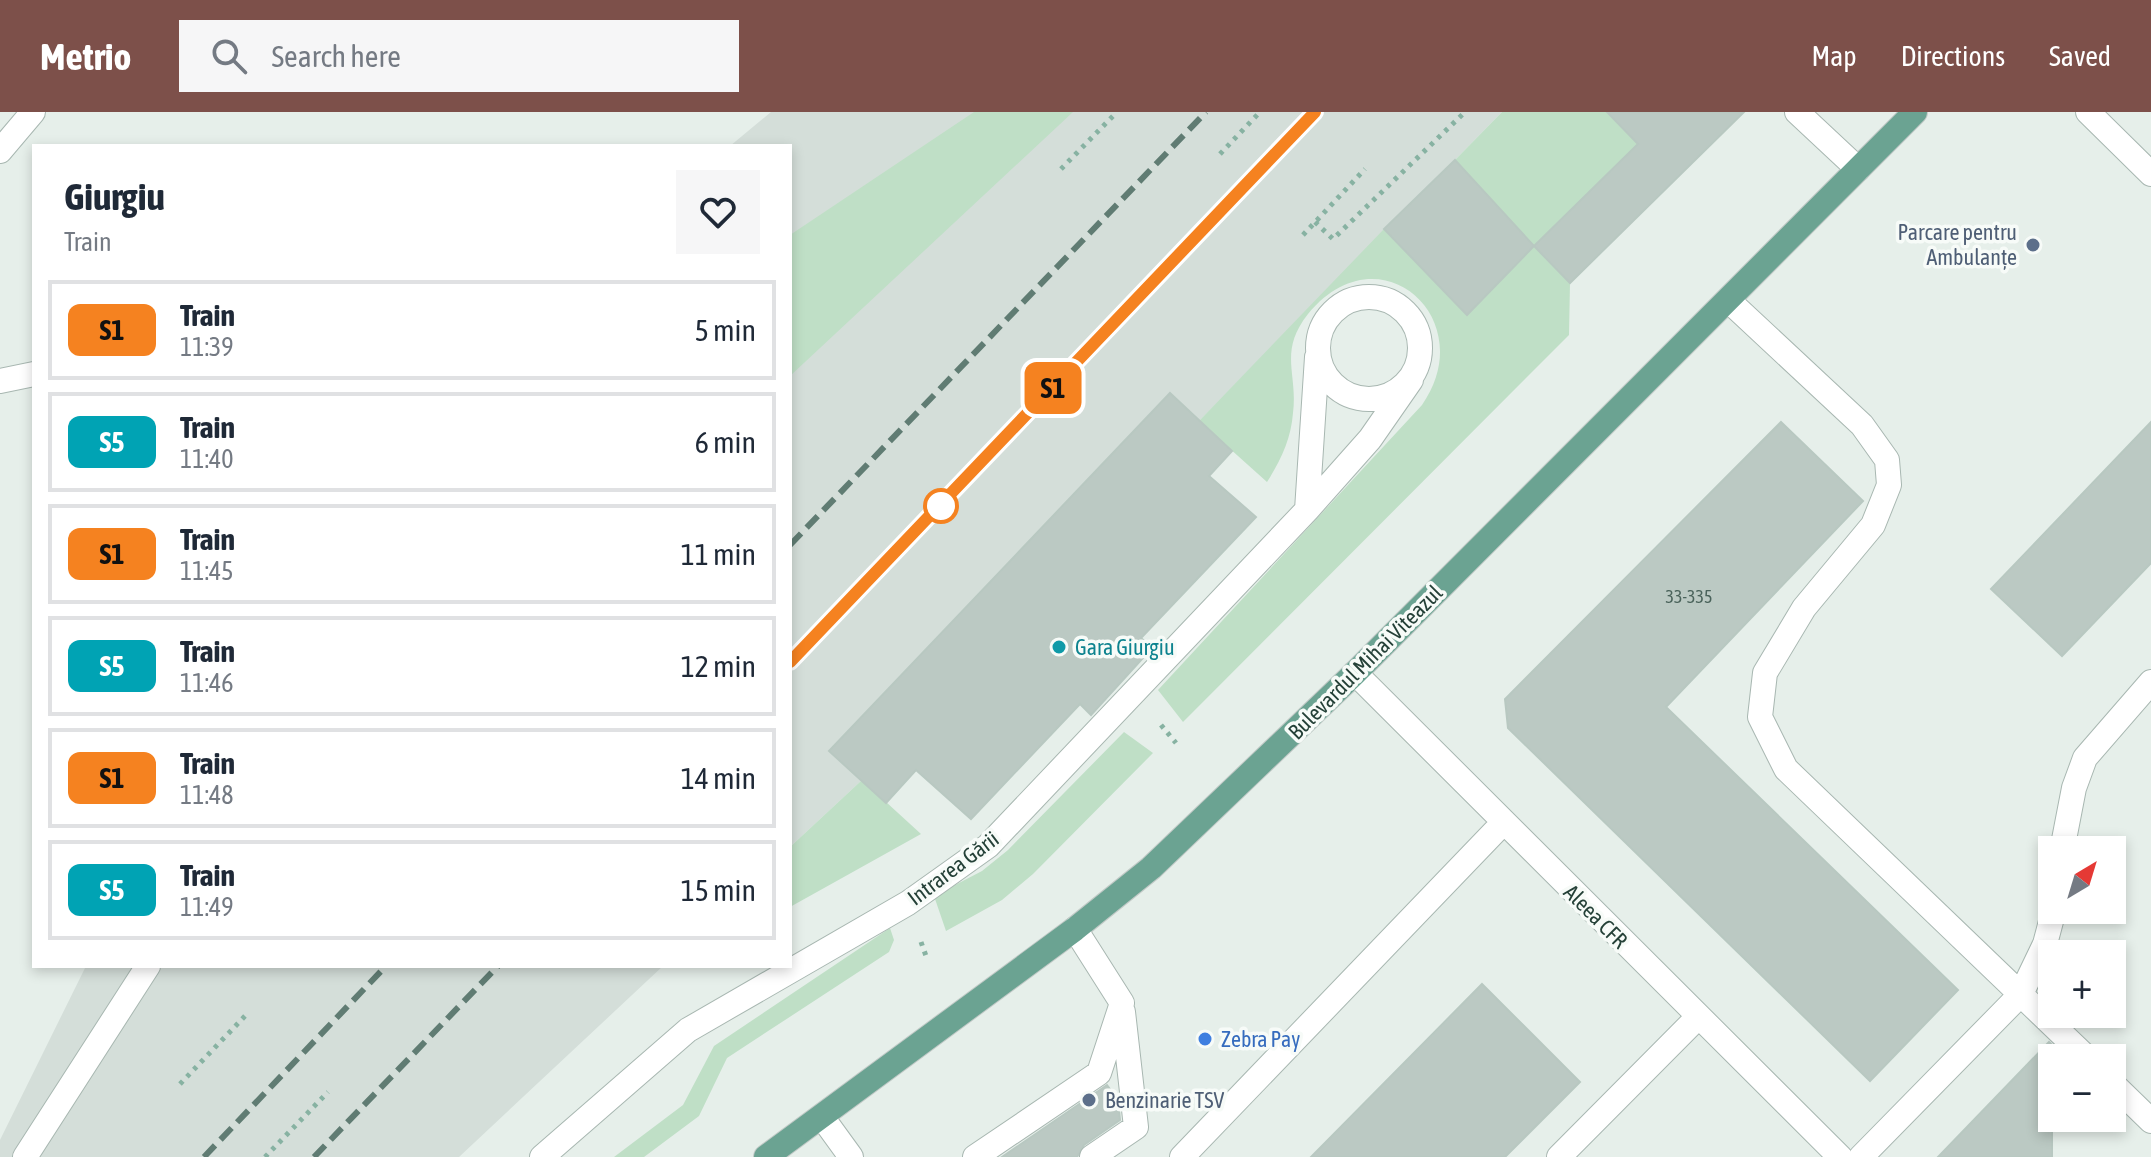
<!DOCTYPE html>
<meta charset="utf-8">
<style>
body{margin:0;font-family:"Asap Condensed",sans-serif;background:#f6f6f7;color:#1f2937;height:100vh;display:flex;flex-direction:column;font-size:30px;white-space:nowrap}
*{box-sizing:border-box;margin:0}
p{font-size:26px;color:#747a83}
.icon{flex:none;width:44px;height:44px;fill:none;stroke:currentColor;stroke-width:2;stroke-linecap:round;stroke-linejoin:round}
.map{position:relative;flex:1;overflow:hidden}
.side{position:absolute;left:32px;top:32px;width:760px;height:824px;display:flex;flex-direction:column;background:#fff;border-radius:0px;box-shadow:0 4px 12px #0003}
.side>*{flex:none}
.badge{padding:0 16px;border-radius:12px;font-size:28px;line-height:52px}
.needle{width:52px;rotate:38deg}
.controls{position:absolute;left:2038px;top:724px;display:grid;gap:16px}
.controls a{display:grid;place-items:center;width:88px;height:88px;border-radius:0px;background:#fff;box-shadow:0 4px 12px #0003;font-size:40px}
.map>.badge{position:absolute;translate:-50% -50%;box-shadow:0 0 0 4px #fff}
.round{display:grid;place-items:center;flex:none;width:84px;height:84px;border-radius:0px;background:#f6f6f7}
.headline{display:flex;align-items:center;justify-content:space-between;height:136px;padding:0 32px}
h1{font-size:38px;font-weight:700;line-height:60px}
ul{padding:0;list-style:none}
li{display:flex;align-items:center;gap:24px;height:100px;margin:0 16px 12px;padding:0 16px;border:4px solid #e0e1e3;border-radius:0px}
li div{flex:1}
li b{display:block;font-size:30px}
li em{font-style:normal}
li .badge{min-width:88px;font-weight:700;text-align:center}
header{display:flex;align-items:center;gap:48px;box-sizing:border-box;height:112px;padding:0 40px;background:#7d504a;color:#fff}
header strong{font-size:38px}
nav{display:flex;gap:44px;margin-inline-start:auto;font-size:28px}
.search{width:560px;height:72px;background:#f6f6f7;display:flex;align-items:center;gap:20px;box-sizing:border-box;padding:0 28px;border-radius:0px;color:#747a83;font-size:30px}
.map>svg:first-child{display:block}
.built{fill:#d4ded9}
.green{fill:#bfdfc6}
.building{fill:#bbc9c3;stroke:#b8c8c1;stroke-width:2}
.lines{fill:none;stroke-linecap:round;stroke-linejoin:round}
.service-casing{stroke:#a8b7b1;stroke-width:26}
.minor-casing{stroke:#a8b7b1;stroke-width:26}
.primary-casing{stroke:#c2cac7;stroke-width:26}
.path{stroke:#87b2a2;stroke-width:5;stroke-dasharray:4 6;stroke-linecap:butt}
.service{stroke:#fff;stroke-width:24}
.minor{stroke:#fff;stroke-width:24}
.primary{stroke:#6ba392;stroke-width:24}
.rail{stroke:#607c73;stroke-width:6;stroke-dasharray:16 8;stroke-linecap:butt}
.line-casing{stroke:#fff;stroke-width:18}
.line{stroke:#f58220;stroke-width:12}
.service-dot{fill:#5c6f8a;stroke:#f7fbf8;stroke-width:3}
.stop-dot{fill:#fff;stroke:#f58220;stroke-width:4}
.culture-dot{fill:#0f9aa8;stroke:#f7fbf8;stroke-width:3}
.shop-dot{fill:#3f7fe0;stroke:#f7fbf8;stroke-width:3}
.labels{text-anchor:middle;stroke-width:7;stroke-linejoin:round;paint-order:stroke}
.number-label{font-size:18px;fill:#4a635b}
.service-label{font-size:22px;fill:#4e5e75;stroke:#f7fbf8;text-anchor:end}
.culture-label{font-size:22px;fill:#0d838f;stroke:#f7fbf8;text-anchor:start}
.street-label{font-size:22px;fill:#254138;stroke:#f7fbf8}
.shop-label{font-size:22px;fill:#366cbe;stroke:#f7fbf8;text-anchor:start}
</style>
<header>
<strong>Metrio</strong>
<div class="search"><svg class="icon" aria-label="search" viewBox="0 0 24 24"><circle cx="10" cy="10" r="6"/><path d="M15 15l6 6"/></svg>Search here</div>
<nav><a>Map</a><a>Directions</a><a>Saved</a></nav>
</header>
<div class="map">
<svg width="2151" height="1045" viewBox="0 0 2151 1045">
<rect width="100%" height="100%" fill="#e6efea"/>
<!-- built -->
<path class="built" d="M 771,0 L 1502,0 L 1199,309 L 862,668 L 790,735 L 790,34 L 730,34 Z
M 86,854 L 663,854 L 459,1045 L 0,1045 L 0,1028 Z"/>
<!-- green -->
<path class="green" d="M 974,0 L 1073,0 L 790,264 L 790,123 Z
M 1502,0 L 1607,0 L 1638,32 L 1535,134 L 1570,171 L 1569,223 L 1183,610 L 1158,578 L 1422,293 C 1482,207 1379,115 1308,202 C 1278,240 1298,261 1293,301 C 1291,327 1281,348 1267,370 L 1199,309 L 1384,117 L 1467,203 L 1534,134 L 1455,48 Z
M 1124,620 L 1153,641 L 1033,762 L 1002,788 L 946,819 L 934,784 L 982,759 L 1008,738 Z
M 862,668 L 921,722 L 790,795 L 790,735 Z
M 890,816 L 894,828 L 889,840 L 727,946 L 699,1004 L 644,1045 L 614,1045 L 683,993 L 714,934 Z"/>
<!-- building -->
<path class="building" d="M 1607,0 L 1744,0 L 1570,171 L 1534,134 L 1638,32 Z
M 1455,48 L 1534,134 L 1467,203 L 1384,117 Z
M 1170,281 L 1232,339 L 1209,364 L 1256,405 L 1141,526 L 1152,536 L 1091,603 L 1080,592 L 971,707 L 916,658 L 886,691 L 829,639 Z
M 1781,310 L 1863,389 L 1666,595 L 1958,878 L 1870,969 L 1508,616 L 1505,587 Z
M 2151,310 L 2151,451 L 2062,544 L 1991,477 Z
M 1482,872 L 1580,970 L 1505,1045 L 1311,1045 Z
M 2049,930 L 2052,933 L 2052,1045 L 1938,1045 Z
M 1107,973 L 1118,988 L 1120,1008 L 1084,1033 L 1077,1045 L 1002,1045 Z"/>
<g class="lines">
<defs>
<path id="service" d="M 1797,0 L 1858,57
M 2088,0 L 2151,62
M1318 236a51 51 0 1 1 102 0a51 51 0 1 1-102 0Z
M 1728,188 L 1862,313 L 1887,348 L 1889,373 L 1873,413 L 1804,496 L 1765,561 L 1760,605 L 1786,657 L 2087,946
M 1307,398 L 1317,245
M 2062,738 L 2074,676 L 2085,646 L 2151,570
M 2112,971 L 2151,1009
M 822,1005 L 851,1045
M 25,1045 L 148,854
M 542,1045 L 688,918 L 908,791 L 988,734 L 1307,398 L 1370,327 L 1411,268
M 975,1045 L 1099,961 L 1122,891 L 1075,817
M 1092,1045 L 1136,1015 L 1123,900
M 1559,1045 L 1698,905
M 1861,1045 L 2021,882 L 2045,832 L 2054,798"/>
<path id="minor" d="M 0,39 L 33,0
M 0,269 L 34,262
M 1355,561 L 1840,1045
M 1182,1045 L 1503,711"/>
<path id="primary" d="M 766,1045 L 1075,817 L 1151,756 L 1355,561 L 1915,0"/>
</defs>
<!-- service casing -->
<use href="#service" class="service-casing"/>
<!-- minor casing -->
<use href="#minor" class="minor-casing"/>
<!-- primary casing -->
<use href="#primary" class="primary-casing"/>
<!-- path -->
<path class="path" d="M 1220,42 L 1260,0
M 1061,57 L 1117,0
M 1315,110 L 1333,127 L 1465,0
M 1303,123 L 1365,57
M 1161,613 L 1176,631
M 921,830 L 926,844
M 180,972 L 245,904
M 265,1045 L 328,980"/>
<!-- service -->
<use href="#service" class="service"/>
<!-- minor -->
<use href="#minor" class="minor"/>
<!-- primary -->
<use href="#primary" class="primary"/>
<!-- rail -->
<path class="rail" d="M 790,433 L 1206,0
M 790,550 L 1315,0
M 204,1045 L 386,854
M 314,1045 L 498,854"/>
</g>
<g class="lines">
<defs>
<path id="line" d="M 790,550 L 1315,0"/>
</defs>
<!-- line casing -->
<use href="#line" class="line-casing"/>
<!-- line -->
<use href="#line" class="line"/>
</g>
<!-- markers -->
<g class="service-dot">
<circle cx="2033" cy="133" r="8"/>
<circle cx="1089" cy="988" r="8"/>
</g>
<circle class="stop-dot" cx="941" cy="394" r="16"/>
<circle class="culture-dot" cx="1059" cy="535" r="8"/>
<circle class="shop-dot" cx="1205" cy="927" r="8"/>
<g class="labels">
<!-- number labels -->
<g class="number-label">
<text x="1689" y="491">33-335</text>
</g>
<!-- service labels -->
<g class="service-label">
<text x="2017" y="128">Parcare pentru<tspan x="2017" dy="25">Ambulanțe</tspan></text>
<text x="1105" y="996" text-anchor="start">Benzinarie TSV</text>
</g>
<!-- culture labels -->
<g class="culture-label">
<text x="1075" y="543">Gara Giurgiu</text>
</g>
<!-- street labels -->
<g class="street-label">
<text transform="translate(1365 550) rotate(-45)" y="8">Bulevardul Mihai Viteazul</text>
<text transform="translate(953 756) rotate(-37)" y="8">Intrarea Gării</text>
<text transform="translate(1596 804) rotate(45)" y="8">Aleea CFR</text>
</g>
<!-- shop labels -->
<g class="shop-label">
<text x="1221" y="935">Zebra Pay</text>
</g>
</g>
</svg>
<div class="controls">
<a><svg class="needle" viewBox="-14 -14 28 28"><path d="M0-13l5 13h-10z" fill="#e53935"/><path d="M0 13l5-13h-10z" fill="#747a83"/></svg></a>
<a>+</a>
<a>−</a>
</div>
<b class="badge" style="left:1053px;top:276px;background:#f58220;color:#111">S1</b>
<section class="side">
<div class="headline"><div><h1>Giurgiu</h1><p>Train</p></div><a class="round"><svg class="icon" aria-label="heart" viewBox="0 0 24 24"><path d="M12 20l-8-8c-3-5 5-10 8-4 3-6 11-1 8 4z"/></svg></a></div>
<ul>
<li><span class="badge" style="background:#f58220;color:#111">S1</span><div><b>Train</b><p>11:39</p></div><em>5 min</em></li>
<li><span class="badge" style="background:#00a3b4;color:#fff">S5</span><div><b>Train</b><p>11:40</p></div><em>6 min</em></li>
<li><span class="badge" style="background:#f58220;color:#111">S1</span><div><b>Train</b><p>11:45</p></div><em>11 min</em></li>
<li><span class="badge" style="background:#00a3b4;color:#fff">S5</span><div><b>Train</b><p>11:46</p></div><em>12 min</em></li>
<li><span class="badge" style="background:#f58220;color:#111">S1</span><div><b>Train</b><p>11:48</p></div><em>14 min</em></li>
<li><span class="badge" style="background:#00a3b4;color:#fff">S5</span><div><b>Train</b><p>11:49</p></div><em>15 min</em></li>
</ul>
</section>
</div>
